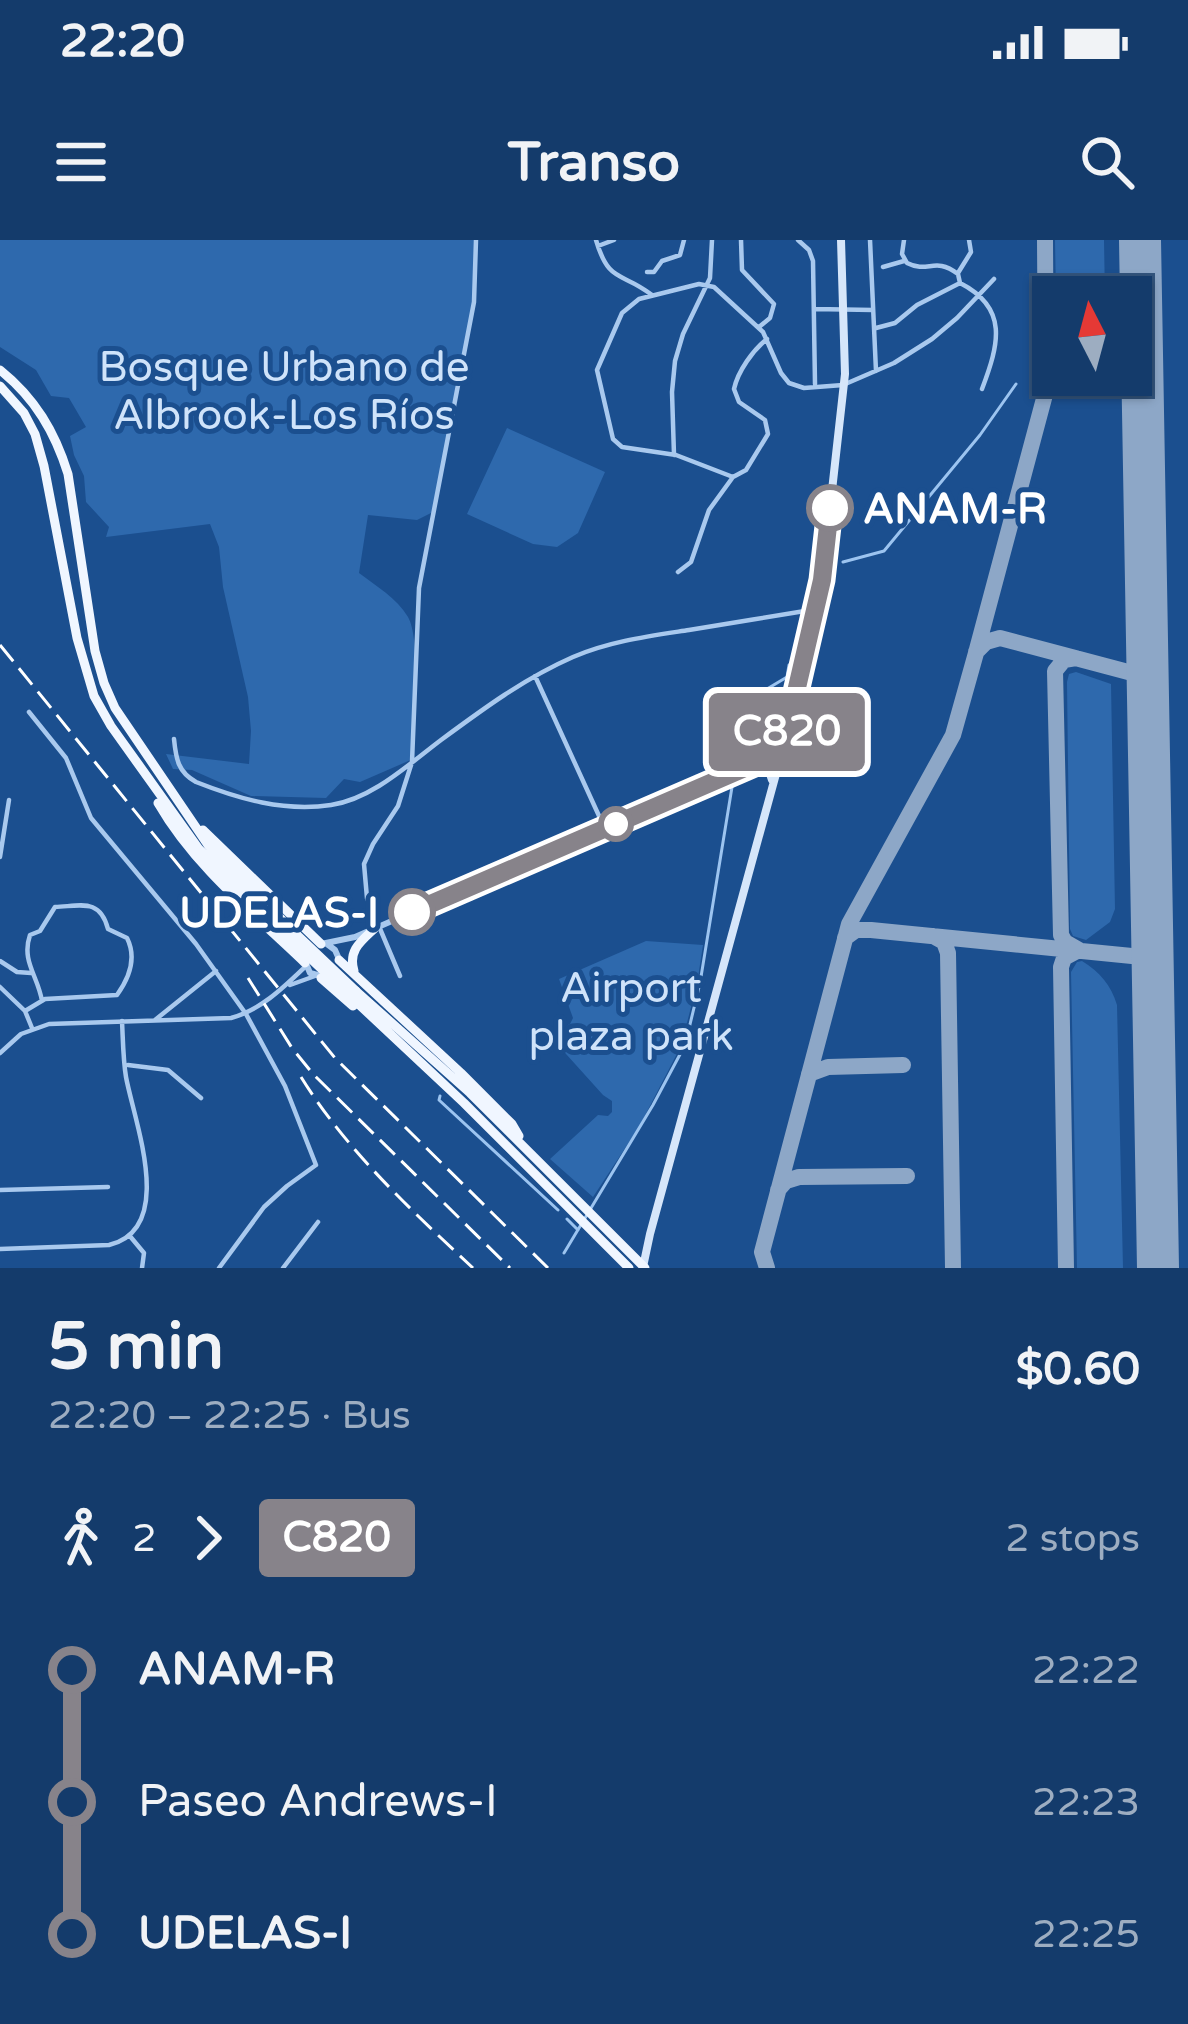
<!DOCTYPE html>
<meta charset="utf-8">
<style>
body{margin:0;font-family:"Varela Round",sans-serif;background:#1d4271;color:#f1f3f6;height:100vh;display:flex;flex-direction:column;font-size:45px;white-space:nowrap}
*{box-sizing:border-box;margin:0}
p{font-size:39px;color:#9dadc1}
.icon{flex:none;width:66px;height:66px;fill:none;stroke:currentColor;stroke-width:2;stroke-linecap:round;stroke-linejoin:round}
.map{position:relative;height:1028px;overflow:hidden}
.drawer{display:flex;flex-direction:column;background:#143b6b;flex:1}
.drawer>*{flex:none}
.badge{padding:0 24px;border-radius:9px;font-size:42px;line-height:78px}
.needle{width:78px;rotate:354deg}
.fabs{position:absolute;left:1032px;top:36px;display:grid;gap:24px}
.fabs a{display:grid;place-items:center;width:120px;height:120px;border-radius:0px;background:#143b6b;box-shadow:0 3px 9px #0004,0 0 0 3px #33557e;font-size:60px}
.map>.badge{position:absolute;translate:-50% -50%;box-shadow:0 0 0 6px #fff}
.legs{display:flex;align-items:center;gap:18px;height:132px;padding:0 48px;font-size:39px}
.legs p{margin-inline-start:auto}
.headline{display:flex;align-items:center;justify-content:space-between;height:204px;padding:0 48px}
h1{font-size:66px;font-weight:700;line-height:90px}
ul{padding:0 48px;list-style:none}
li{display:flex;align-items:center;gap:42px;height:132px;font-size:45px}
li i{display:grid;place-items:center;width:18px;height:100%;margin:0 15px;background:currentColor}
li i::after{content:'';width:30px;height:30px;margin:-15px;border:9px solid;border-radius:50%;background:#143b6b}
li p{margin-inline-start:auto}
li:first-child i{background:linear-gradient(#0000 50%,currentColor 0)}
li:last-child i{background:linear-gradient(currentColor 50%,#0000 0)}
.status{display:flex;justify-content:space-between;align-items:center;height:84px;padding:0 60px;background:#143b6b;direction:ltr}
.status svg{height:33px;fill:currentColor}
header{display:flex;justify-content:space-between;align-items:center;height:156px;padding:0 48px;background:#143b6b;font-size:54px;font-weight:700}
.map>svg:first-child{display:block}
.green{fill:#2e69ad}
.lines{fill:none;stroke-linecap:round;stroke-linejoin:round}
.stream{stroke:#9cc4f0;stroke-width:3}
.taxiway{stroke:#8da7c7;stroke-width:16}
.runway{stroke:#8da7c7;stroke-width:42}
.minor{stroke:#a9c9ee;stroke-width:4.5}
.tertiary{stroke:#a9c9ee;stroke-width:6}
.secondary{stroke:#d6e6fa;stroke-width:8}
.primary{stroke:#f0f6ff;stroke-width:9}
.rail{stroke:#fff;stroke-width:3;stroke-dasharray:21 9;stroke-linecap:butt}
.primary-bridge{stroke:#f0f6ff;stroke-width:9}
.line-1-casing{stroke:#fff;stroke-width:27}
.line-1{stroke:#87838a;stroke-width:18}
.stop-1-dot{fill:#fff;stroke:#87838a;stroke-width:6}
.labels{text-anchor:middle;stroke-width:10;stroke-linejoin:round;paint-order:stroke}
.park-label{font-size:42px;fill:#cfe3fa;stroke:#1b4f8f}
.stop-label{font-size:42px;font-weight:bold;fill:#fff;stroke:#1b4f8f;text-anchor:start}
</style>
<div class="status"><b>22:20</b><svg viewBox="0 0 49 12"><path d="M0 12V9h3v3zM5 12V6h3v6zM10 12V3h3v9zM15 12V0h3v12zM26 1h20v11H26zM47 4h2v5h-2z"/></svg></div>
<header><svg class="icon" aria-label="menu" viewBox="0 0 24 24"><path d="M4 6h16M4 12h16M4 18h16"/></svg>Transo<svg class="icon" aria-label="search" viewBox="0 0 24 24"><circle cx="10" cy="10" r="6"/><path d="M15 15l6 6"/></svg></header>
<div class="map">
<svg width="1188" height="1028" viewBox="0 0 1188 1028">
<rect width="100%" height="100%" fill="#1b4f8f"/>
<!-- green -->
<path class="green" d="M 0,0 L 475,0 L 474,59 L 433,272 L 417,280 L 368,275 L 359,333 C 376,346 397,358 408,377 C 422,402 413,487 413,519 L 360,542 L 344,539 L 326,558 L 251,556 L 192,530 L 173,529 L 166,514 L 249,524 L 251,491 L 248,457 L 223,347 L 219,307 L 210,284 L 106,297 L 109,287 L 86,262 L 84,236 L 74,215 L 70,196 L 86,187 L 69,158 L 51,156 L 36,130 L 0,107 Z
M 1055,0 L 1104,0 L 1105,57 L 1056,57 Z
M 507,188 L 605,232 L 578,293 L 557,307 L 533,304 L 467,274 Z
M 1076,432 L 1111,444 L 1115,669 L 1110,682 L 1086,700 L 1073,696 L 1070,689 L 1067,442 L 1069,434 Z
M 646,701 L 703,705 L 697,744 L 681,806 L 639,887 L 593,957 L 550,919 L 598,875 L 608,876 L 612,872 L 612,861 L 603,855 L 548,794 L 570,784 L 573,778 L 559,739 Z
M 1082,721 C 1100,732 1111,745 1117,765 L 1123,1028 L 1077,1028 L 1071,732 L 1077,722 Z"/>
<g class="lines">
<!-- stream -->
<path class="stream" d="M 843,322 L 884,311 L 980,195 L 1016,144
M 736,512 L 747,461 L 787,437 L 789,425
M 440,856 L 439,860 L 558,970
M 567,979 L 578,990
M 564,1013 L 653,865 L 685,805 L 700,743 L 732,547"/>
<!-- taxiway -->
<path class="taxiway" d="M 1131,134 L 1142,134
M 1064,135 L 1105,135
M 976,412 L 986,402 L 1000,398 L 1147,437
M 933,696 L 944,702 L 948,713 L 953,1028
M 845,698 L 856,690 L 871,690 L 1152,718
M 809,834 L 828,827 L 903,825
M 778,950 L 786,941 L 799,937 L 907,936
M 767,1028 L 762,1012 L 849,684 L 953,495 L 976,413 L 1046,151 L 1045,0
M 1066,1028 L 1061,727 L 1064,718 L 1079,710 L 1065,702 L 1061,695 L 1055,431 L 1064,420 L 1076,418"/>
<!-- runway -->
<path class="runway" d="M 1140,0 L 1158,1028"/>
<!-- minor -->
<path class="minor" d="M 596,0 C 609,44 621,31 652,55
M 741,0 L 742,30 L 774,64 L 770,78 L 759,87
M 798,0 L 809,10 L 813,21 L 815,144
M 870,0 L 876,131
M 904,0 L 902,14 L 907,23 C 929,34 934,16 958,34 L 960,43 C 1009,68 999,104 982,149
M 598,6 L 614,0
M 883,27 L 904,21
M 647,32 L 654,32 L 662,21 L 680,15 L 684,0
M 958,33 L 971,12 L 969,0
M 814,69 L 873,70
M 876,88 L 895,83 L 917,65 L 960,43
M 674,215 L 672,152 L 675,121 L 683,94 L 710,38 L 712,0
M 733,237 L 676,215 L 622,207 L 613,199 L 597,130 L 622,73 L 639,59 L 699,44 L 714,47 L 763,92 L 781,133 L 789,143 L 804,148 L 843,145 L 894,123 L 932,99 L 957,78 L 994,39
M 678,332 L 691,322 L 709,270 L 733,237 L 746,230 L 768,194 L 765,180 L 739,162 L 734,149 C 738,131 753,110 767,99
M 535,436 L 605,589
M 29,472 L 66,518 L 91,578 L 196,704 L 246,774 L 285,846 L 316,925 L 287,946 L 264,967 L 219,1028
M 174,499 C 176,519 178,532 196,542 C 239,559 284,572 331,565 C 372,559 409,524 441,500 C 483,469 525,438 573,417 C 610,401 650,396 689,390 C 732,383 774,376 817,369
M 0,617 L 9,560
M 0,721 L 17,732 L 31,733
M 400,736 L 367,658 L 364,624 L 373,604 L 398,566 L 412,522 L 419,348 L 474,62 L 476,0
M 290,745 L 315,736
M 0,747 L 25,771 L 32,788
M 25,771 L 45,759 L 117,755 C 130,737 137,718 127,698 L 108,689 C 100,658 81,666 55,667 L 40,691 L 30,695 C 21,721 38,736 42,761
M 155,780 L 216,731
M 0,813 L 21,794 L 49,784 L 231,778 C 261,770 284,747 306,726
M 128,825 L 168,830 L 201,858
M 0,950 L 108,947
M 129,995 L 144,1013 L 142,1028
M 0,1009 L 109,1005 C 177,989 134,881 126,837 C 123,819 123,800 122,781
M 283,1028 L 318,982"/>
<!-- tertiary -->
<path class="tertiary" d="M 321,704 L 355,697 L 782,512
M 327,704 L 335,710 L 339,719
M 305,721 L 310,733 L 325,737"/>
<!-- secondary -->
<path class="secondary" d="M 758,523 L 770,534 L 772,540
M 643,1027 L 650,994 L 782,512 L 822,340 L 845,134 L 841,0"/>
<!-- primary -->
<path class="primary" d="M 0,130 C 35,158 55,192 68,234 L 95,411 L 104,443 L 115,468 L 208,605 L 296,694
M 0,146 L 24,173 L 35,194 L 44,226 L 77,398 L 94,456 L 111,486 L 199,609 L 290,699
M 158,563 C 195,627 253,673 305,723
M 203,590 L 321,704
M 339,720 L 461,833 L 512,884 L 519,896
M 354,731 C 348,711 360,702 374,689
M 321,738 L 353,766
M 356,751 L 470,853 L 645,1028
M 352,758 L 464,863 L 629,1028"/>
<!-- rail -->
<path class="rail" d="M 0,405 L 335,818 L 548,1028
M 248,738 L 292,808 L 313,834 L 510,1028
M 301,837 C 347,911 410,969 473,1028"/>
<!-- primary-bridge -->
<path class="primary-bridge" d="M 296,694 L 356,751
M 290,699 L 352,758"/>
</g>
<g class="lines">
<defs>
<path id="line-1" d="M 412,672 L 782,512 L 822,340 L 830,268"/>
</defs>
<!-- line-1 casing -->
<use href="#line-1" class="line-1-casing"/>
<!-- line-1 -->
<use href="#line-1" class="line-1"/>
</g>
<!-- markers -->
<g class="stop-1-dot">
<circle cx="830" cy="268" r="21"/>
<circle cx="616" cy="584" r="15"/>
<circle cx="412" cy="672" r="21"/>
</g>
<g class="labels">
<!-- park labels -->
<g class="park-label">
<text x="284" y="141">Bosque Urbano de<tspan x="284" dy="48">Albrook-Los Ríos</tspan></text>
<text x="631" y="762">Airport<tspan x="631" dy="48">plaza park</tspan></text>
</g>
<!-- stop labels -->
<g class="stop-label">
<text x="863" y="283">ANAM-R</text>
<text x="379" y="687" text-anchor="end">UDELAS-I</text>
</g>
</g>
</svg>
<div class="fabs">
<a><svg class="needle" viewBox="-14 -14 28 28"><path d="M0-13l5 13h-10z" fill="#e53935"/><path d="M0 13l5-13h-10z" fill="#9dadc1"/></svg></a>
</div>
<b class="badge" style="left:787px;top:492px;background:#87838a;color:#fff">C820</b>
</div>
<section class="drawer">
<div class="headline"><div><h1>5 min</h1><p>22:20 – 22:25 · Bus</p></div><b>$0.60</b></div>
<div class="legs"><svg class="icon" aria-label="walk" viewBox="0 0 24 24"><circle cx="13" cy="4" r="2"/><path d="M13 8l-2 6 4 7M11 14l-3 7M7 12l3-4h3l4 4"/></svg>2<svg class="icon" aria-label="forward" viewBox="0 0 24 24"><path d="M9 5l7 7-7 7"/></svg><b class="badge" style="background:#87838a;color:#fff">C820</b><p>2 stops</p></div>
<ul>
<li><i style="color:#87838a"></i><b>ANAM-R</b><p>22:22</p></li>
<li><i style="color:#87838a"></i><span>Paseo Andrews-I</span><p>22:23</p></li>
<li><i style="color:#87838a"></i><b>UDELAS-I</b><p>22:25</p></li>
</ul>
</section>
